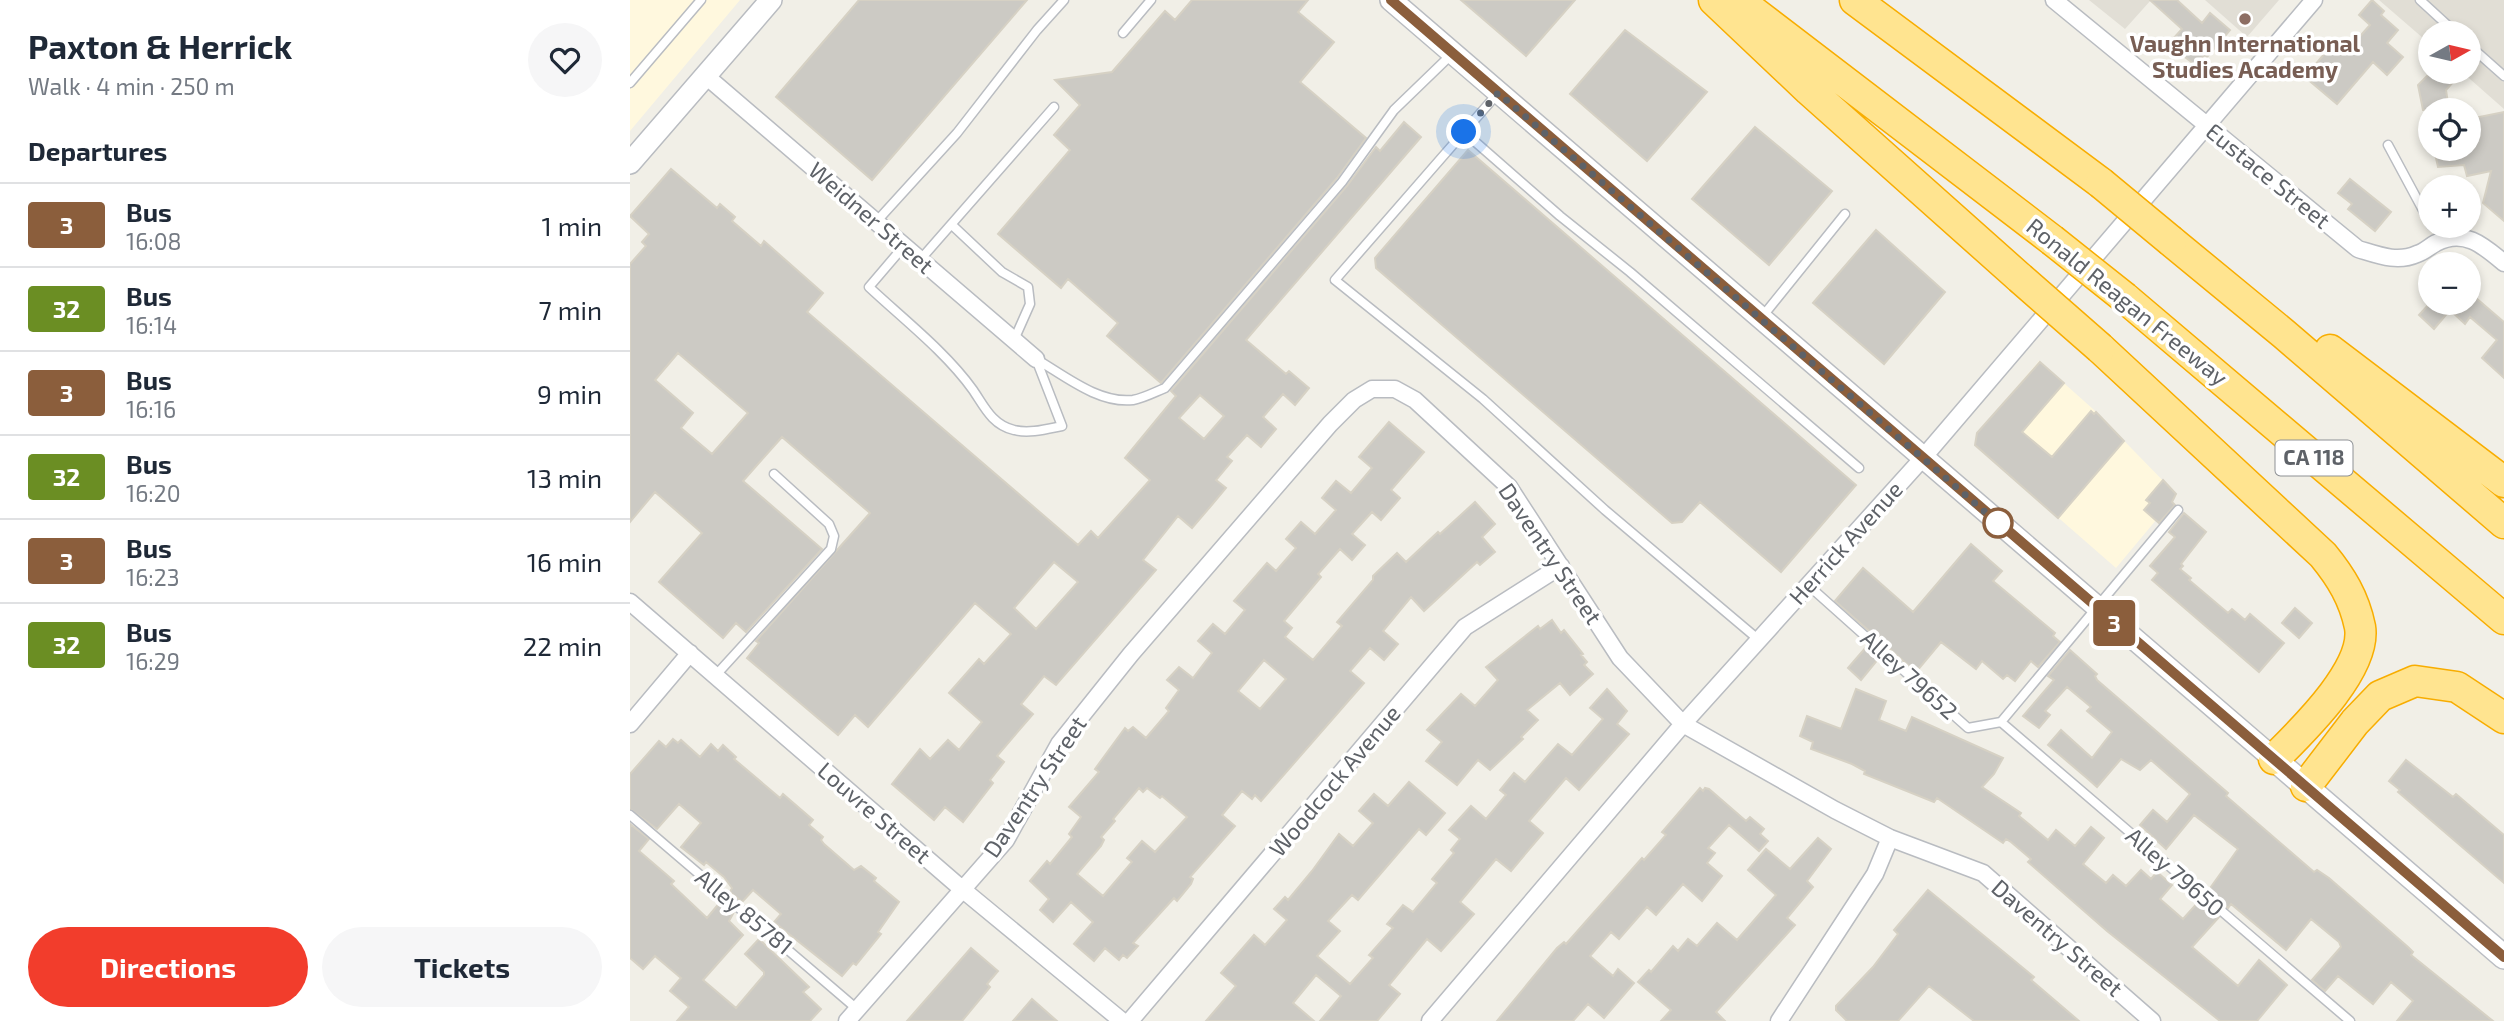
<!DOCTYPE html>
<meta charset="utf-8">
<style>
body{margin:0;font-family:"Exo 2",sans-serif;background:#f6f6f7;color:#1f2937;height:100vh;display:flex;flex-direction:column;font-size:26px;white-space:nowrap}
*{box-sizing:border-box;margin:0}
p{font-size:23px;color:#747a83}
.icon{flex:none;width:38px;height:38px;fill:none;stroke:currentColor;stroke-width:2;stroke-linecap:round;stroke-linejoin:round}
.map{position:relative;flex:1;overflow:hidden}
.drawer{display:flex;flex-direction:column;background:#fff;width:630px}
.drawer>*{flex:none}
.badge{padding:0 14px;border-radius:5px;font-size:24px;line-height:46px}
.needle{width:46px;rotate:82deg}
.controls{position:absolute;left:1788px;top:21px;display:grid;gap:14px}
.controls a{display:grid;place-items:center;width:63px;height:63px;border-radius:50%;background:#fff;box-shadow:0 4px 10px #0003;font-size:35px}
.you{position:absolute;width:35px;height:35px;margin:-18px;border:5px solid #fff;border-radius:50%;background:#1a73e8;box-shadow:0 0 0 10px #1a73e833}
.map>.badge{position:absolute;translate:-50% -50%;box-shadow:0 0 0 4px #fff}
h2{padding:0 28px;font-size:26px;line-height:63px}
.round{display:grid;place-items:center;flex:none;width:74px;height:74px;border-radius:37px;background:#f6f6f7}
.overview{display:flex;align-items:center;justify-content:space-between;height:119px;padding:0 28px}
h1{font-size:33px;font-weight:700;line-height:52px}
.cta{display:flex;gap:14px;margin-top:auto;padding:14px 28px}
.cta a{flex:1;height:80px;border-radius:42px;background:#f23d2c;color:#fff;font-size:28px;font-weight:700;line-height:80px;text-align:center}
.cta a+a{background:#f6f6f7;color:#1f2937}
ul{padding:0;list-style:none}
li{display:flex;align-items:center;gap:21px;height:84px;padding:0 28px;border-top:2px solid #e0e1e3}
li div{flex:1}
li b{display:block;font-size:26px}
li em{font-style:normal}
li .badge{min-width:77px;font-weight:700;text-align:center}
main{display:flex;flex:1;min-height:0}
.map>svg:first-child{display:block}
.commercial{fill:#fff8de}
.education{fill:#e1ded5}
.building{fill:#cccac4;stroke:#d6d1c4;stroke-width:2;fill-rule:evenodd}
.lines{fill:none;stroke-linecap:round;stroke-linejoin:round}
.service-casing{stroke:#b9bcc1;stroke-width:11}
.minor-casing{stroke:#b9bcc1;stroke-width:19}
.tertiary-casing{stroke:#b9bcc1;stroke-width:24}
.secondary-casing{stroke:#babdc3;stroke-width:26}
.motorway-casing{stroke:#f8ad00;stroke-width:33}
.service{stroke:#fff;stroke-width:8}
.minor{stroke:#fff;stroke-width:16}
.tertiary{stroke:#fff;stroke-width:21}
.secondary{stroke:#fff;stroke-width:23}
.motorway{stroke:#ffe490;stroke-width:30}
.motorway-bridge-casing{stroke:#f8ad00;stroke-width:33;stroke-linecap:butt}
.motorway-bridge{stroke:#ffe490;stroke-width:30}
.line-casing{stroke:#fff;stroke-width:16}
.line{stroke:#8b5e3c;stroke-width:10}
.walk{stroke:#5e6268;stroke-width:7;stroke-dasharray:0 12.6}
.education-dot{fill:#8d6e63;stroke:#fff;stroke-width:2.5}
.stop-dot{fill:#fff;stroke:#8b5e3c;stroke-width:3.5}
.labels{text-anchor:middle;stroke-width:7;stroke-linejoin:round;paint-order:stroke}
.shield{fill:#fff;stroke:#8e9195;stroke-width:2}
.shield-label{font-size:21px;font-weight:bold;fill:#5e6268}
.education-label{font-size:23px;font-weight:bold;fill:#785e54;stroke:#fff}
.street-label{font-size:23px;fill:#5e6268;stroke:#fff}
</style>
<main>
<section class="drawer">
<div class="overview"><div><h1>Paxton &amp; Herrick</h1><p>Walk · 4 min · 250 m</p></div><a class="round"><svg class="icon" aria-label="heart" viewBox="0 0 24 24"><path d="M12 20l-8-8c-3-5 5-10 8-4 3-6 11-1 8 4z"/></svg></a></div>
<h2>Departures</h2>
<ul>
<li><span class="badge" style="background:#8b5e3c;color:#fff">3</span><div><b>Bus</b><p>16:08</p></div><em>1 min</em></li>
<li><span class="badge" style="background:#6b8e23;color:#fff">32</span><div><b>Bus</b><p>16:14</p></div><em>7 min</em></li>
<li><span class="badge" style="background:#8b5e3c;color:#fff">3</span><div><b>Bus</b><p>16:16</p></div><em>9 min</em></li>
<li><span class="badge" style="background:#6b8e23;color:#fff">32</span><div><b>Bus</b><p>16:20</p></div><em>13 min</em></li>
<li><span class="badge" style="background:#8b5e3c;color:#fff">3</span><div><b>Bus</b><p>16:23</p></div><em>16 min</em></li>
<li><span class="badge" style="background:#6b8e23;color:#fff">32</span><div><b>Bus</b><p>16:29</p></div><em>22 min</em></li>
</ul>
<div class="cta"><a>Directions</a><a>Tickets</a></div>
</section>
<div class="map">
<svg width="1874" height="1021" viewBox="0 0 1874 1021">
<rect width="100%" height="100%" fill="#f1efe7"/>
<!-- commercial -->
<path class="commercial" d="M 0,0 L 110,0 L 0,131 Z
M 1409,361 L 1463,409 L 1547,495 L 1486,568 L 1345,445 L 1347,433 Z"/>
<!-- education -->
<path class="education" d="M 1459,0 L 1521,0 L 1495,29 Z
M 1575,0 L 1649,0 L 1617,37 Z
M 1749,0 L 1874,0 L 1874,109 L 1832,72 L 1839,72 L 1839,33 L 1801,33 L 1801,45 Z"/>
<!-- building -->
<path class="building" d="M 229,0 L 397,0 L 242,180 L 146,97 Z
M 562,0 L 678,0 L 668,12 L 704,42 L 670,82 L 736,138 L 707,178 L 531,383 L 477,336 L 488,323 L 438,279 L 431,288 L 368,234 L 440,150 L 424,135 L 450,105 L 425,80 L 482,72 L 535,11 L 545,20 Z
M 831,0 L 945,0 L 896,56 Z
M 1520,0 L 1547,0 L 1572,23 L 1580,13 L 1600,30 L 1577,57 L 1575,55 L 1564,64 L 1542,47 L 1545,43 L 1542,40 L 1552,29 Z
M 1742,0 L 1754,11 L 1751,15 L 1768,30 L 1757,43 L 1773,57 L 1757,75 L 1743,62 L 1707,104 L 1675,77 L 1704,42 L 1716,52 L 1740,25 L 1729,15 Z
M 995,30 L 1077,92 L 1017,161 L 940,94 Z
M 1801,72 L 1832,72 L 1816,90 L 1819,110 L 1793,110 L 1788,85 Z
M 1874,112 L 1874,221 L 1853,203 L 1861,171 L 1837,176 L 1834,165 L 1808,167 L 1804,149 L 1839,149 L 1839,119 Z
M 774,122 L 791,137 L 616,340 L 656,374 L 659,371 L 679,388 L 665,405 L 653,394 L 633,417 L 646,429 L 631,447 L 617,435 L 597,457 L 602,461 L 586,480 L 596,488 L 580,507 L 562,528 L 548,516 L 513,560 L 526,570 L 426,685 L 414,676 L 391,704 L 403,714 L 367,756 L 374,762 L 360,780 L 363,783 L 333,822 L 315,807 L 304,820 L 262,784 L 290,749 L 300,759 L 318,740 L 329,750 L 352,722 L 319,693 L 349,659 L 354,664 L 381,634 L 345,603 L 238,727 L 225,715 L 208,735 L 117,658 L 129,643 L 126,641 L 240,513 L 152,437 L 113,481 L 192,549 L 116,632 L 106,623 L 93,638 L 29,582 L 72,533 L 25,492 L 0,522 L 0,264 L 16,246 L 12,242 L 19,234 L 0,216 L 41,169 L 87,208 L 90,204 L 105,217 L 102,221 L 131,246 L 134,241 L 193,293 L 177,312 L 448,545 L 461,531 L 468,538 L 520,480 L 495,458 L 546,396 L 541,391 L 717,186 L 746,147 L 750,151 ZM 48,353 L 118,413 L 82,454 L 51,428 L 63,413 L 25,380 ZM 570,395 L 594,416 L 574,439 L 549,418 ZM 424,562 L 448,582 L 406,629 L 384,608 Z
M 1125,127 L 1202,191 L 1139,265 L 1062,199 Z
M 838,150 L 1226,485 L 1151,572 L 1070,502 L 1052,522 L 1042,523 L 746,268 L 745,258 Z
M 1720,179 L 1761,212 L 1745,231 L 1718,209 L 1722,204 L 1708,193 Z
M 1246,230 L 1315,292 L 1254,364 L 1183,303 Z
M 1839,292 L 1874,322 L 1874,378 L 1852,358 L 1867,340 L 1840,317 L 1835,324 L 1820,310 L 1804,329 L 1789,315 L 1800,303 L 1839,303 Z
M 1410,362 L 1434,383 L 1392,432 L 1422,457 L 1461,411 L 1464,414 L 1466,412 L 1494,441 L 1428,518 L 1345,445 L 1347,433 Z
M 759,422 L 794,452 L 761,490 L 770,498 L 751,520 L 742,512 L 722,534 L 735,545 L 722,560 L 710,549 L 688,574 L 691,577 L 654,621 L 662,628 L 655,637 L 683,660 L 712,626 L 707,622 L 743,580 L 743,576 L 767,553 L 776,562 L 808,532 L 810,534 L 845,502 L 865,524 L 852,537 L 865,552 L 850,565 L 847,562 L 794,611 L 781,597 L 753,631 L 768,644 L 754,660 L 740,648 L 720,671 L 734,683 L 631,801 L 625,795 L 622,799 L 612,791 L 592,815 L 605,826 L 560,877 L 563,879 L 561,884 L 547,901 L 544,898 L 503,943 L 508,946 L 497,958 L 493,955 L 489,960 L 475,948 L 464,961 L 444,944 L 463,922 L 441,902 L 423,922 L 410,910 L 419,899 L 400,881 L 417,861 L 420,864 L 442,837 L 439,834 L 451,817 L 439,807 L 469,772 L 465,769 L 495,728 L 498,731 L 503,727 L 516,738 L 539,711 L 536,708 L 549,690 L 537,680 L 549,667 L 563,678 L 582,653 L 568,641 L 583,624 L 595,634 L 615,610 L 604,601 L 637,563 L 646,571 L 666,548 L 656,539 L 671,522 L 685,534 L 706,510 L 692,498 L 706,481 L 721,493 L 742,468 L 729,457 ZM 634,660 L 656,679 L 630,709 L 608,691 ZM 509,788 L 513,792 L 517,788 L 530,798 L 532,796 L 557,817 L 525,852 L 512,841 L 497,858 L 502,862 L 473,896 L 447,874 L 471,846 L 474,840 L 471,837 L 485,821 L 483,819 Z
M 1533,480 L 1546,494 L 1542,502 L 1545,505 L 1529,523 L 1514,510 L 1520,503 L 1516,500 Z
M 1554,513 L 1576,532 L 1551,564 L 1553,566 L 1550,569 L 1561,578 L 1559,580 L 1598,613 L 1602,609 L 1615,620 L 1620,614 L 1654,643 L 1629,672 L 1522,580 L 1528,573 L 1520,566 L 1545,537 L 1539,532 Z
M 1341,544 L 1372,571 L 1363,581 L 1425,633 L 1423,636 L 1430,642 L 1408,667 L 1401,661 L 1385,681 L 1377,675 L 1373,679 L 1352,661 L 1346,669 L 1311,642 L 1286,672 L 1205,601 L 1233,568 L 1283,612 Z
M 1665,608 L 1682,623 L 1669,638 L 1652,623 Z
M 922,620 L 931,633 L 934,630 L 953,654 L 951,655 L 957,662 L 954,665 L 963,674 L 940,695 L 930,683 L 897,710 L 908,720 L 891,737 L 893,739 L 860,770 L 848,760 L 827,785 L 796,761 L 812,742 L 797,730 L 831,694 L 845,706 L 868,680 L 856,667 L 908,626 L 910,629 Z
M 1237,646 L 1249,658 L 1231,680 L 1218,668 Z
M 1440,650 L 1467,674 L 1465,676 L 1467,680 L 1598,793 L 1596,796 L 1684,872 L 1687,870 L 1699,878 L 1778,947 L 1783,952 L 1781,955 L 1863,1021 L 1767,1021 L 1783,1001 L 1761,982 L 1743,1004 L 1708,976 L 1695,991 L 1682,980 L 1711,947 L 1709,942 L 1681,919 L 1656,950 L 1601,904 L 1598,908 L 1578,891 L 1608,849 L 1564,815 L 1536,849 L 1510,825 L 1523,810 L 1537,822 L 1560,794 L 1521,760 L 1510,770 L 1491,759 L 1467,787 L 1458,779 L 1418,745 L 1431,730 L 1462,758 L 1482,732 L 1457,711 L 1461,707 L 1437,687 L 1415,711 L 1420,715 L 1409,728 L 1393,716 L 1424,680 L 1418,676 Z
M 977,689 L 997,711 L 987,724 L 999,734 L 949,790 L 936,778 L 899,821 L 913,833 L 881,871 L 866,859 L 830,902 L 844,914 L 811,951 L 797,939 L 759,985 L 770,994 L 747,1021 L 690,1021 L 711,996 L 686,975 L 663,1003 L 684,1021 L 576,1021 L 606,986 L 591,973 L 624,935 L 635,945 L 657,920 L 644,909 L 655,897 L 658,900 L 682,871 L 709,834 L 723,846 L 743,823 L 729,811 L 744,794 L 758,806 L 779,782 L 815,813 L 796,835 L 789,829 L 728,900 L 722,895 L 698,921 L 710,931 L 687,956 L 720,984 L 743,958 L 739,955 L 763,928 L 757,924 L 773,905 L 783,912 L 807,883 L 802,879 L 824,853 L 821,850 L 830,839 L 819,830 L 841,806 L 856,819 L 876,795 L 870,790 L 884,773 L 895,782 L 928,744 L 942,755 L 973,719 L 960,708 Z
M 1226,689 L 1256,701 L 1249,720 L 1276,731 L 1282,717 L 1373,758 L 1364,774 L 1352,787 L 1391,813 L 1389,816 L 1418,840 L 1426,830 L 1445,846 L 1461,827 L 1474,838 L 1453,864 L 1476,883 L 1483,875 L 1496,886 L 1511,870 L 1521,879 L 1527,872 L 1542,885 L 1530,899 L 1553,919 L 1569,901 L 1589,917 L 1562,947 L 1608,986 L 1629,960 L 1657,985 L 1627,1021 L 1590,1021 L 1477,931 L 1398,862 L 1401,859 L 1381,842 L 1376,839 L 1373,843 L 1307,798 L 1304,802 L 1234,774 L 1235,771 L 1222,764 L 1181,749 L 1183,742 L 1170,736 L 1177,716 L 1211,729 Z
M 43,739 L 48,743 L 51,740 L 70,757 L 81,744 L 88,751 L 93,745 L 106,757 L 104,759 L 150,798 L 153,794 L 183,820 L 179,825 L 193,837 L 191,840 L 194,844 L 224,870 L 231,866 L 246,878 L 244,881 L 269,902 L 248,932 L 251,934 L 226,965 L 223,963 L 212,976 L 144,922 L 151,914 L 123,890 L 112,902 L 100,892 L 102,888 L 94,877 L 76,862 L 74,865 L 51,847 L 71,823 L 49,804 L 27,829 L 0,809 L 0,774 L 29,741 L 36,747 Z
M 1776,760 L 1823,797 L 1826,794 L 1874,835 L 1874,883 L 1768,792 L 1770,790 L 1759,781 Z
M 1070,788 L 1073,791 L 1075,788 L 1079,789 L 1116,821 L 1120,817 L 1134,829 L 1130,834 L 1138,841 L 1129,851 L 1099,825 L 1078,848 L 1085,853 L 1077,863 L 1092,876 L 1072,901 L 1053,884 L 1026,915 L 1017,907 L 989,939 L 981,932 L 960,956 L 983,976 L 988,969 L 1004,983 L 974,1018 L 958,1004 L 943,1021 L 867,1021 L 927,948 L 934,942 L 936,944 L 1012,858 L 1014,860 L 1036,835 L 1032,832 Z
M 0,824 L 19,839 L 9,851 L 44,881 L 41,884 L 77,918 L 91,901 L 104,912 L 99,921 L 113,935 L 73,980 L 106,1008 L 134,975 L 134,972 L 115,954 L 129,939 L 179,987 L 173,992 L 191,1009 L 180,1021 L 47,1021 L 59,1007 L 40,991 L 51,978 L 25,956 L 13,969 L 0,958 Z
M 1188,838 L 1201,849 L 1177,881 L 1183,887 L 1157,918 L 1165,925 L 1086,1012 L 1095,1021 L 1031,1021 L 1041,1010 L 1008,982 L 1019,970 L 1021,972 L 1043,946 L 1048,951 L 1058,939 L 1067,946 L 1087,923 L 1107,940 L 1146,895 L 1118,870 L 1136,849 L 1160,869 Z
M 1298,890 L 1381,958 L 1404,977 L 1401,980 L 1449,1021 L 1344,1021 L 1299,986 L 1268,1021 L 1217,1021 L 1206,1010 L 1206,1006 L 1243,967 L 1268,934 L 1264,930 Z
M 341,948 L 368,971 L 357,984 L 360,987 L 332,1021 L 277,1021 Z
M 402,999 L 427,1021 L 383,1021 Z"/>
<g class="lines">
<defs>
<path id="service" d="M 1790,0 L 1826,33
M 493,33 L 521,0
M 1839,45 L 1874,76
M 0,83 L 71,0
M 868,93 L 705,280 L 853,399 L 975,510 L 1129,640
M 834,132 L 930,216 L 1000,272 L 1229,468
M 1758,145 L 1801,225
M 246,222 L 327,133 L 407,30 L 434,0
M 322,225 L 372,272 L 398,287 L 400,304 L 384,340
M 274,246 L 239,287 C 272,318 316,352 343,390 C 354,406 362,425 384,430 C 399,434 417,429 432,426 L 406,359
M 290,260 L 424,107
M 1132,317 L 1215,214
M 406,359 C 435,376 469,404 503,400 C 514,398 525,392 535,388 L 712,182 L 764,110 L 823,53
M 1178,585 L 1338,728 L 1371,722 L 1548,510
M 86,675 L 201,549 L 204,536 L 199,524 L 144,474
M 1371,722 L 1720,1021
M 0,815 L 227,1009"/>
<path id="minor" d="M 1424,0 L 1728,249 C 1748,255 1767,263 1787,254 C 1794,252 1800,246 1806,243 C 1834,228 1854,246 1874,263
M 76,76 L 406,359
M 0,602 L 332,889 L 492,1021
M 0,724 L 60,653
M 217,1021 L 376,840 L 429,744 L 501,654 L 700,424 L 724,400 L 742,389 L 765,389 L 785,400 L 879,487 L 990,658 L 1053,724 L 1205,810 L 1260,838 L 1353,873 L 1522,1021
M 500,1021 L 835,627 L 931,566
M 800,1021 L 1053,724 L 1292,459 L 1684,0
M 1149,1021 L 1245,874 L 1260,838"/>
<path id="tertiary" d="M 761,0 L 1644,759
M 0,163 L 141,0"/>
<path id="secondary" d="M 1644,759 L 1874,957"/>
<path id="motorway" d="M 1084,0 L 1179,90 L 1390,278
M 1108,0 L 1422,240
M 1225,0 L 1471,183
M 1541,241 L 1654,334 L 1874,523
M 1495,298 L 1874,619
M 1470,348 L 1693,555 C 1711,577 1724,598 1730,627 C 1737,669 1672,731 1644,759
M 1700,350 L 1874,482
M 1676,786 L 1725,722 L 1750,696 L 1785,681 L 1827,687 L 1874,718"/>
</defs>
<!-- service casing -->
<use href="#service" class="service-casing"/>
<!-- minor casing -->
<use href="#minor" class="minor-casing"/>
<!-- tertiary casing -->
<use href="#tertiary" class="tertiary-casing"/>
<!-- secondary casing -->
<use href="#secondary" class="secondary-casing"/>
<!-- motorway casing -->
<use href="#motorway" class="motorway-casing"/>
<!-- service -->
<use href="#service" class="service"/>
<!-- minor -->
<use href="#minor" class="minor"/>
<!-- tertiary -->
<use href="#tertiary" class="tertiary"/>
<!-- secondary -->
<use href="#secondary" class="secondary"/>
<!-- motorway -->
<use href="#motorway" class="motorway"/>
<defs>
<path id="motorway-bridge" d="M 1471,183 L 1541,241
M 1422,240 L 1495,298
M 1390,278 L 1470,348"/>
</defs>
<!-- motorway-bridge casing -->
<use href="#motorway-bridge" class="motorway-bridge-casing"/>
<!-- motorway-bridge -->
<use href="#motorway-bridge" class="motorway-bridge"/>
</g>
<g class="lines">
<defs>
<path id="line" d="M 761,0 L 1874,957"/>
</defs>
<!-- line casing -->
<use href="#line" class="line-casing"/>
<!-- line -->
<use href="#line" class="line"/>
<!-- walk -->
<path class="walk" d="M 834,132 L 868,93 L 1368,523"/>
</g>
<!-- markers -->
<circle class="education-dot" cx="1615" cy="19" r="7"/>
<circle class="stop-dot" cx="1368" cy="523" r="14"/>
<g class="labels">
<!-- shield labels -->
<rect class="shield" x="1645.5" y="440.5" width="77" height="35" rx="5"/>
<g class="shield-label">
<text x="1684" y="465">CA 118</text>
</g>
<!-- education labels -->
<g class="education-label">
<text x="1615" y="52">Vaughn International<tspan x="1615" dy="26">Studies Academy</tspan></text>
</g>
<!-- street labels -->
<g class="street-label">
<text transform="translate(1638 176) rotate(39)" y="8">Eustace Street</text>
<text transform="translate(241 218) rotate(41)" y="8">Weidner Street</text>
<text transform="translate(1497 302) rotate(39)" y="8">Ronald Reagan Freeway</text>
<text transform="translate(1216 543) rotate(-48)" y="8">Herrick Avenue</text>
<text transform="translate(920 554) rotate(56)" y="8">Daventry Street</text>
<text transform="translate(1279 675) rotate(42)" y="8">Alley 79652</text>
<text transform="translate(705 781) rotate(-50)" y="8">Woodcock Avenue</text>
<text transform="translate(405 787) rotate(-56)" y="8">Daventry Street</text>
<text transform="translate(244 813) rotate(41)" y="8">Louvre Street</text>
<text transform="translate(1545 872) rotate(41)" y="8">Alley 79650</text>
<text transform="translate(114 912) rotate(40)" y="8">Alley 85781</text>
<text transform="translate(1427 938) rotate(41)" y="8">Daventry Street</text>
</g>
</g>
</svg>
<div class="controls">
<a><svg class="needle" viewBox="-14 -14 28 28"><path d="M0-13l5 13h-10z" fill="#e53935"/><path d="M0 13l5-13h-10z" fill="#747a83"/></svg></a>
<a><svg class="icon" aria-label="locate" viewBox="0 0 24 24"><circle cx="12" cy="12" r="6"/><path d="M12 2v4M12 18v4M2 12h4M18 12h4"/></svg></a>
<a>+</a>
<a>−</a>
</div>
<div class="you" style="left:834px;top:132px"></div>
<b class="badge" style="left:1484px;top:623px;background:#8b5e3c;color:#fff">3</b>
</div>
</main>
